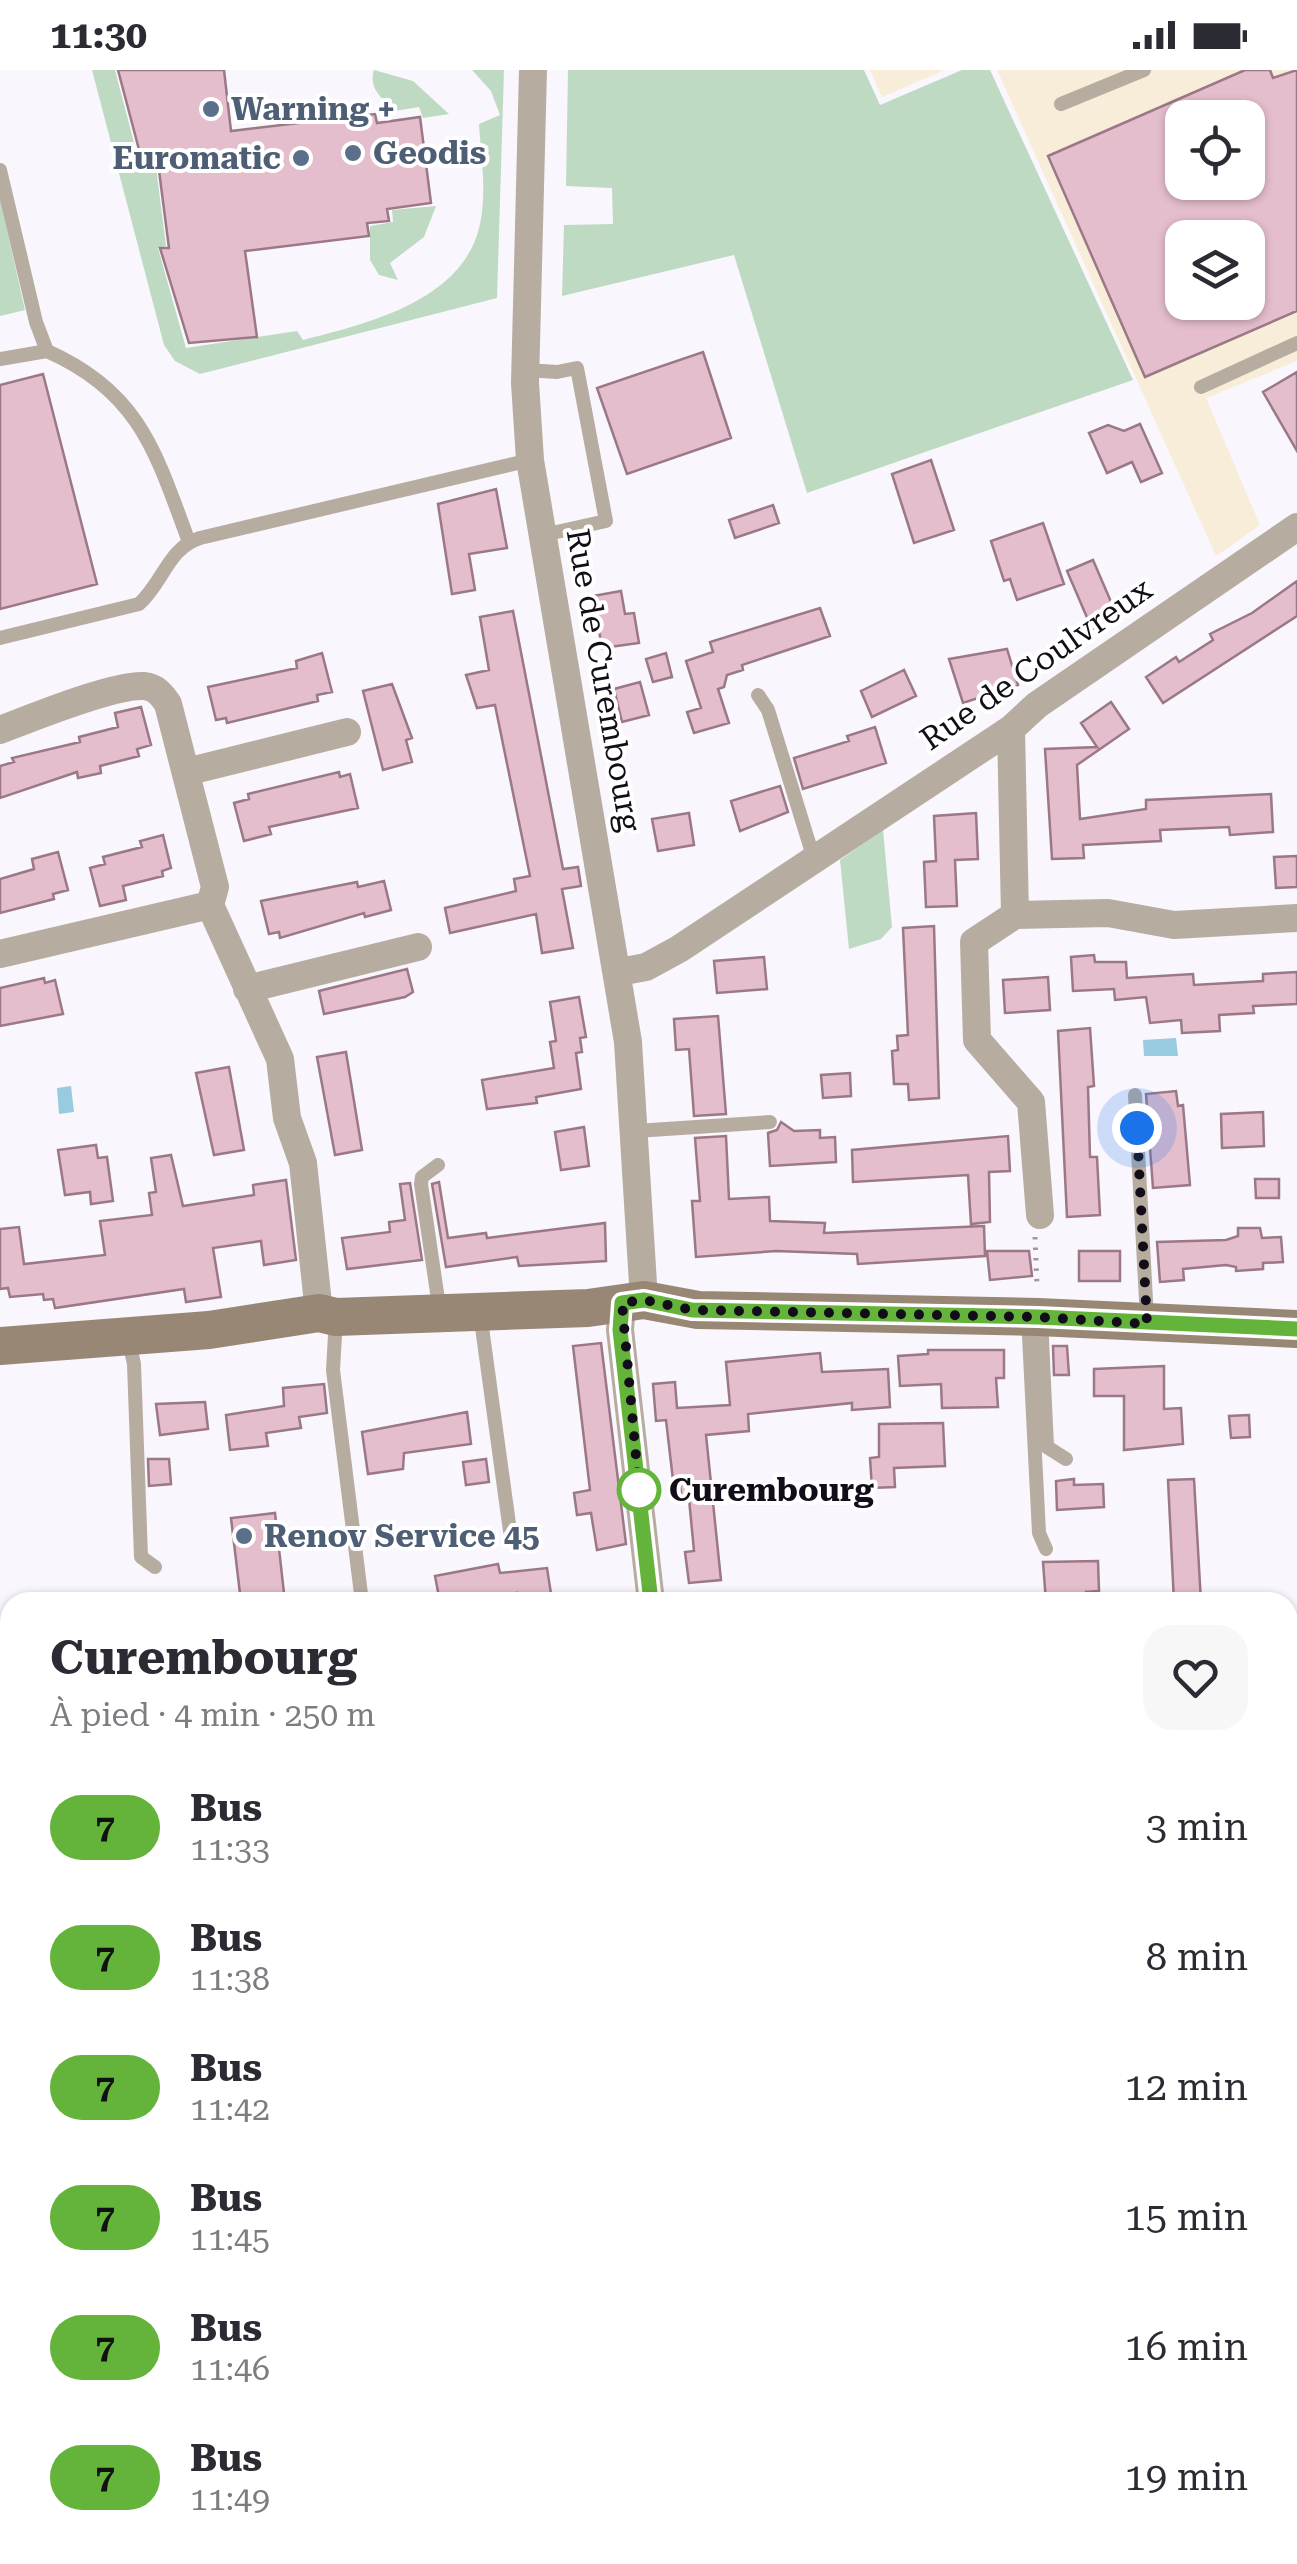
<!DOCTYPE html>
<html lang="fr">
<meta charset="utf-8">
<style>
body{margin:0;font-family:"Roboto Serif",serif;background:#f7f7f7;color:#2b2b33;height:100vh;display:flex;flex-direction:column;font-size:38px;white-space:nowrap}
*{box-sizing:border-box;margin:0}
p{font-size:32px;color:#7c7c81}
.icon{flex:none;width:55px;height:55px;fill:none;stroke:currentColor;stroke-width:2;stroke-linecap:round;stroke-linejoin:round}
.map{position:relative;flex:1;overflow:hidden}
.details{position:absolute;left:0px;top:1522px;width:1298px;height:972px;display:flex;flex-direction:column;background:#fff;border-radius:30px 30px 0 0;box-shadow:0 2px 8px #0004}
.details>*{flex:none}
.badge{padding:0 20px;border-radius:32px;font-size:35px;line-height:65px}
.tools{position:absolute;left:1165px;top:30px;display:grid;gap:20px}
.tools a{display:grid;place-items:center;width:100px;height:100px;border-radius:20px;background:#fff;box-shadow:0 2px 8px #0004;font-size:50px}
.you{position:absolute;width:50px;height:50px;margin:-25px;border:8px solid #fff;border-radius:50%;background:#1a73e8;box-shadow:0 0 0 15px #1a73e833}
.map>.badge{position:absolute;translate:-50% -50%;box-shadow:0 0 0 5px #fff}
.round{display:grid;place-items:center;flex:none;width:105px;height:105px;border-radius:30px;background:#f7f7f7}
.overview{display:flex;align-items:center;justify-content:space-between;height:170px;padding:0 50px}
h1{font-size:48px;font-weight:700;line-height:75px}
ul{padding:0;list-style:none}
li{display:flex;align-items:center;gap:30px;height:130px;padding:0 50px}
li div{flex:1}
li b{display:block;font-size:38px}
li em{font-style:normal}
li .badge{min-width:110px;font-weight:700;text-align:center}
.status{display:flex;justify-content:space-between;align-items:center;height:70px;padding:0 50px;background:#fff;direction:ltr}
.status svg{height:28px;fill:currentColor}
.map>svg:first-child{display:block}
.industrial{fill:#f7edd8;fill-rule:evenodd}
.green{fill:#bfdac3}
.forest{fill:#9bc1a2}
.water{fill:#98cbe0}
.building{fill:#e5bece;stroke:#9b7886;stroke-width:2.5;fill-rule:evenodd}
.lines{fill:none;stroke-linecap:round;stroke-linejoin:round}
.path{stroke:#9d99a1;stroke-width:5;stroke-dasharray:2.5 8;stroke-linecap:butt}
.lane{stroke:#b7aca0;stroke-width:14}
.street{stroke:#b7aca0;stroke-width:28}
.secondary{stroke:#988775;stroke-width:38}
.line-casing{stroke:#fff;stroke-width:22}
.line{stroke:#64b33b;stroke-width:15}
.walk{stroke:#120d18;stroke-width:10;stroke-dasharray:0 18}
.service-dot{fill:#5c6f8a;stroke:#fff;stroke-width:4}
.stop-dot{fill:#fff;stroke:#64b33b;stroke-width:5}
.labels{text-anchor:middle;stroke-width:8;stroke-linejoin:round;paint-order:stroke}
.service-label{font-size:32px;font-weight:bold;fill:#4e5e75;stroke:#fff;text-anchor:start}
.street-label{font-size:32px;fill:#120d18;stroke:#fff}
.stop-label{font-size:32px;font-weight:bold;fill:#120d18;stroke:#fff;text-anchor:start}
</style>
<div class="status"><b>11:30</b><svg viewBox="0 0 49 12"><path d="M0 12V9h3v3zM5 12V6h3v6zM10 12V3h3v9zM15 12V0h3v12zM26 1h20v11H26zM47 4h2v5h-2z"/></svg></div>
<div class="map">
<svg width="1297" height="2494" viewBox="0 0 1297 2494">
<rect width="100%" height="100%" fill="#f9f6fd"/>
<!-- industrial -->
<path class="industrial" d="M 870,0 L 945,0 L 882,27 Z
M 997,0 L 1297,0 L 1297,291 L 1206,328 L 1260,455 L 1216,486 ZM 1182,48 L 1248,48 L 1248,112 L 1182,112 ZM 1182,168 L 1248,168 L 1248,232 L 1182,232 Z"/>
<!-- green -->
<path class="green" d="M 92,0 L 115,0 L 138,88 L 155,89 L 166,176 L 158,178 L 186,278 L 297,261 L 303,270 C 366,254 464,231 480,154 C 487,122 481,86 479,54 L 500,45 L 491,21 L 472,0 L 504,0 L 497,228 L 200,304 L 175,291 L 164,275 Z
M 374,0 L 413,11 L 449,44 L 423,48 L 419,37 L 395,41 C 383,29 368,19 374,0 Z
M 568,0 L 864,0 L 880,35 L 962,0 L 990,0 L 1133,310 L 807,423 L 734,185 L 562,226 L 564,155 L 613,154 L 612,118 L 566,116 Z
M 0,129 L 25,240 L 0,246 Z
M 436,136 L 424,167 L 390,193 L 398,210 L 379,205 L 370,190 L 370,156 L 393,152 L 392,140 Z
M 883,760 L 892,857 L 881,869 L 849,879 L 840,790 Z
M 1297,1652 L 1297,1776 L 1288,1776 L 1288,1668 Z"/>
<!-- forest -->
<path class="forest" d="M 0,2429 L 10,2430 L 10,2485 L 129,2485 L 130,2494 L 0,2494 Z"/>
<!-- water -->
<path class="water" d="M 1176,968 L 1178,986 L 1144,986 L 1143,970 Z
M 71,1016 L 74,1042 L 59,1044 L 57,1018 Z"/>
<!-- building -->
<path class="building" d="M 118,0 L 224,0 L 231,61 L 375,44 L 377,53 L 420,47 L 431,133 L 387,139 L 389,151 L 367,153 L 369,166 L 245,181 L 257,267 L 189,273 L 160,178 L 169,178 L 157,85 L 141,87 Z
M 1245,0 L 1270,0 L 1273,8 L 1297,0 L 1297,241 L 1145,307 L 1048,86 ZM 1182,48 L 1248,48 L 1248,112 L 1182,112 ZM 1182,168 L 1248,168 L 1248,232 L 1182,232 Z
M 703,282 L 731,368 L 627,404 L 597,318 Z
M 1297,302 L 1297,381 L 1263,322 Z
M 43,304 L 97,514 L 0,539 L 0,315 Z
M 1140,354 L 1162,403 L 1141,412 L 1132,392 L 1107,403 L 1089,363 L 1108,355 L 1124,361 Z
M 931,390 L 954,460 L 914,473 L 892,404 Z
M 496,419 L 507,478 L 469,484 L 475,520 L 452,524 L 438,434 Z
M 773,435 L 779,453 L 735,468 L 729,450 Z
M 1043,453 L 1064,514 L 1017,530 L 1010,509 L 1004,511 L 991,471 Z
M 1093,490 L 1118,548 L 1092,559 L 1067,501 Z
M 1297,511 L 1297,546 L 1163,633 L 1146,607 L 1176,587 L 1179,592 L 1213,570 L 1210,564 L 1252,543 Z
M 621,521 L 625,544 L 634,543 L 639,573 L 602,578 L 593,526 Z
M 820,538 L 830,566 L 742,595 L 743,600 L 727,605 L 724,617 L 718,619 L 729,653 L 694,663 L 687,642 L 701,638 L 686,591 L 713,582 L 710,572 Z
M 513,541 L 563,799 L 578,797 L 581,816 L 562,819 L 573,878 L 542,883 L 536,844 L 450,863 L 445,838 L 516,821 L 514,809 L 530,806 L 495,635 L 477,638 L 466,605 L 489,600 L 480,547 Z
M 1007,579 L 1018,615 L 963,633 L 949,589 Z
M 322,583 L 332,622 L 317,625 L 318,631 L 227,653 L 226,648 L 216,650 L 208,617 L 297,598 L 296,591 Z
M 666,583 L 672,607 L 653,612 L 646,589 Z
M 904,600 L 916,626 L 872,647 L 861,621 Z
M 640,612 L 649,645 L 622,652 L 614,619 Z
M 392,614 L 412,668 L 406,670 L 412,692 L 383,700 L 363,621 Z
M 1111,632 L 1129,659 L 1077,695 L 1080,749 L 1146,739 L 1146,730 L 1271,724 L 1273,762 L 1230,765 L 1229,757 L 1160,760 L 1161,771 L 1083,775 L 1084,788 L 1052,789 L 1045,679 L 1097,677 L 1081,653 Z
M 141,637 L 151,675 L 137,679 L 139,686 L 100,696 L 101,703 L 78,708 L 77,702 L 0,728 L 0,696 L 14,692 L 12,688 L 80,672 L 79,667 L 118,657 L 115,643 Z
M 875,657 L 886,693 L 803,719 L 794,688 L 849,671 L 847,666 Z
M 339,702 L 340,707 L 350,704 L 358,738 L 269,757 L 271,764 L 244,771 L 234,733 L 249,729 L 248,724 Z
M 780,716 L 788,742 L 740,761 L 731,731 Z
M 689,743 L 694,775 L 658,781 L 652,749 Z
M 976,743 L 978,789 L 955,790 L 957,836 L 926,837 L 924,792 L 936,791 L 934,746 Z
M 163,765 L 171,798 L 162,801 L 163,806 L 123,816 L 126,830 L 100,836 L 90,798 L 105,794 L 103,787 L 142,777 L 140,771 Z
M 58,782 L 68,820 L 53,824 L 54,829 L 0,843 L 0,809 L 34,799 L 32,789 Z
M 1297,786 L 1297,817 L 1276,818 L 1274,787 Z
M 384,811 L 391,840 L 365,847 L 364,843 L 280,868 L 279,862 L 269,864 L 261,831 L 357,812 L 358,817 Z
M 934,856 L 939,1028 L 909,1030 L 908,1014 L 894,1014 L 892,981 L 898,980 L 897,966 L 908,965 L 903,858 Z
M 1094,885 L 1095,892 L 1126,892 L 1127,908 L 1193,904 L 1194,915 L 1263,911 L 1263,904 L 1297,902 L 1297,934 L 1253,936 L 1254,943 L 1219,945 L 1220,961 L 1182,963 L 1181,950 L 1150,953 L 1146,927 L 1115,930 L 1114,919 L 1073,921 L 1071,887 Z
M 764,887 L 767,919 L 717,923 L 714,891 Z
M 407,899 L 413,922 L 405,927 L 324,944 L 319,921 Z
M 1048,907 L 1050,940 L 1005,943 L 1003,910 Z
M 44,908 L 45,913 L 55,910 L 63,944 L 0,956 L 0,918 Z
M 579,927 L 586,967 L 580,968 L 582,982 L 576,983 L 581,1019 L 536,1027 L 537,1033 L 487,1039 L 482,1010 L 554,998 L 550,972 L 556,971 L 550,932 Z
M 718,946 L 726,1044 L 694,1046 L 689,979 L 676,980 L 674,949 Z
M 1090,958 L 1094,1016 L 1088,1017 L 1090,1087 L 1097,1087 L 1100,1145 L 1067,1147 L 1058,961 Z
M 346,982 L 362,1080 L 335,1085 L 317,987 Z
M 229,997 L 244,1080 L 214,1085 L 196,1003 Z
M 850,1003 L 851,1026 L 823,1028 L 821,1005 Z
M 1176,1021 L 1178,1036 L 1183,1035 L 1190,1115 L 1153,1118 L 1146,1024 Z
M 1263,1042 L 1264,1076 L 1222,1078 L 1221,1044 Z
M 781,1052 L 794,1061 L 820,1060 L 820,1068 L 835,1067 L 836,1092 L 770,1096 L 768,1063 L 777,1060 Z
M 584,1057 L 589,1096 L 561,1100 L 555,1062 Z
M 726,1066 L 729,1129 L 769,1127 L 770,1151 L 825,1153 L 824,1163 L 984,1156 L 985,1186 L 858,1194 L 857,1184 L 776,1181 L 696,1187 L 692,1131 L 700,1131 L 695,1068 Z
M 1008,1066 L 1010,1101 L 989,1102 L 990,1152 L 971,1154 L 968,1105 L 853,1112 L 852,1080 Z
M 96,1075 L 98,1088 L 107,1087 L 113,1131 L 91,1134 L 90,1122 L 65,1125 L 58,1080 Z
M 171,1085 L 183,1136 L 254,1125 L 253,1115 L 286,1110 L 296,1190 L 264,1195 L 261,1171 L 213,1178 L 221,1227 L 186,1232 L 184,1219 L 55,1238 L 53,1229 L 44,1230 L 43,1224 L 10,1227 L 8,1218 L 0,1219 L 0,1159 L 19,1157 L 24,1194 L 105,1185 L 100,1151 L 152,1145 L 149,1123 L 156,1122 L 151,1088 Z
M 1255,1109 L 1279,1109 L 1279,1128 L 1256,1128 Z
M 439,1112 L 448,1168 L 486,1163 L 487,1168 L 605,1153 L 606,1191 L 519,1196 L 517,1187 L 446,1197 L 432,1114 Z
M 410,1113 L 422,1190 L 347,1199 L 342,1168 L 390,1162 L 389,1152 L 405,1150 L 400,1114 Z
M 1238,1158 L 1260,1158 L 1262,1168 L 1281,1167 L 1283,1192 L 1263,1193 L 1263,1199 L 1236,1201 L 1236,1197 L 1226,1195 L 1183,1199 L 1184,1210 L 1160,1212 L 1157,1172 L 1226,1170 L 1238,1166 Z
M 987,1181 L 1029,1181 L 1032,1206 L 990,1210 Z
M 1079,1181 L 1120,1181 L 1120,1211 L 1079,1211 Z
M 601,1273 L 626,1474 L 597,1480 L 591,1443 L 577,1445 L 574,1423 L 590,1420 L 573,1276 Z
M 1053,1276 L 1067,1276 L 1069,1305 L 1054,1305 Z
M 928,1280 L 1004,1280 L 1004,1308 L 996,1308 L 998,1337 L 942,1338 L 941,1314 L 900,1316 L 898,1286 L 928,1284 Z
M 820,1283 L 822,1302 L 888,1299 L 890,1337 L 852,1340 L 852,1333 L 748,1344 L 749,1361 L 706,1365 L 721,1510 L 689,1513 L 685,1482 L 694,1481 L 689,1429 L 682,1430 L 679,1409 L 673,1410 L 666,1350 L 656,1351 L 653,1314 L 675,1312 L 677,1338 L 730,1335 L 726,1292 Z
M 1164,1296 L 1164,1339 L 1181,1338 L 1183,1374 L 1124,1380 L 1124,1326 L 1094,1326 L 1094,1299 Z
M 324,1314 L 327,1343 L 299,1347 L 301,1358 L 266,1363 L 268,1376 L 230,1380 L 226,1345 L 284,1336 L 283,1318 Z
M 205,1332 L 208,1359 L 160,1365 L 156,1334 Z
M 467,1342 L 471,1374 L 404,1383 L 403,1399 L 368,1404 L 362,1362 Z
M 1249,1345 L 1250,1367 L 1231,1368 L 1229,1346 Z
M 943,1353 L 945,1396 L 894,1398 L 895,1417 L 872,1418 L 870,1388 L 879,1387 L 879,1354 Z
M 148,1389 L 169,1389 L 171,1414 L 149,1416 Z
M 486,1389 L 489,1412 L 466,1415 L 463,1392 Z
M 1074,1409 L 1074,1415 L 1103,1414 L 1104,1437 L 1057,1440 L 1056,1411 Z
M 1194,1409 L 1201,1532 L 1174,1532 L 1168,1410 Z
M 275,1443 L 285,1532 L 241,1532 L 231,1448 Z
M 1098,1491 L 1099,1521 L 1086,1522 L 1085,1532 L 1046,1532 L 1043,1492 Z
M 498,1494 L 500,1503 L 547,1498 L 552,1530 L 518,1532 L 517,1523 L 440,1532 L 435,1506 Z"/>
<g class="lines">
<!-- path -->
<path class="path" d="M 1035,1167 L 1037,1216
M 1288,1784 L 1297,1783"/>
<!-- lane -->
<path class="lane" d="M 1061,34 L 1144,0
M 0,100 L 36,252 L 47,281 C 140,322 156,383 189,472
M 0,289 L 47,281
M 526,300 L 557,302 L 577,298 L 606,451 L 543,465
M 1201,317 L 1297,273
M 0,568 L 139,534 C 163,513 168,478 200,468 L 530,390
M 758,625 L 768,640 L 813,786
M 1135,1025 L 1147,1249
M 636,1061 L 770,1052
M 438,1095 L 422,1107 L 421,1114 L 440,1243
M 480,1243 L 510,1461
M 1028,1247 L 1039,1463 L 1046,1479
M 336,1248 L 333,1300 L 362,1532
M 1041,1248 L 1047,1377 L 1066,1389
M 128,1267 L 134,1294 L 141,1487 L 155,1497
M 408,2485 L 413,2494
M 540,2485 L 545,2494
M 684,2485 L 689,2494"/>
<!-- street -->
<path class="street" d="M 533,0 L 525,313 L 530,390 L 628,972 L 644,1230
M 1011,659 L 1015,845
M 0,660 C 31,648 114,614 144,616 C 156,617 162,625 168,634 L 215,817 L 210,835 L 280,989 L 287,1048 L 303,1093 L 319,1243
M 186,702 L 347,662
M 1015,845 L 974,872 L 977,970 L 1031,1032 L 1040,1145
M 1015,845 L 1108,843 L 1174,855 L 1297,848
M 0,884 L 210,835
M 619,902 L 646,897 L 679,879 L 1011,659 L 1037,635 L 1297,457
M 247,919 L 418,877
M 622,1233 L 620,1260 L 651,1532
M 1288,2051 L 1297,2053
M 0,2065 L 10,2053
M 0,2232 L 10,2248
M 1288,2399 L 1297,2402
M 803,2485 L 803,2494
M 1188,2485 L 1191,2494"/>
<!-- secondary -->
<path class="secondary" d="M 0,1276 L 209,1260 L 319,1243 L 336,1247 L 588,1238 L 644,1230 L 698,1240 L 1038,1247 L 1297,1259"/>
</g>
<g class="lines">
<defs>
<path id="line" d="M 651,1532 L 620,1260 L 622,1233 L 644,1230 L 692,1240 L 1038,1247 L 1297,1259"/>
</defs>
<!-- line casing -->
<use href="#line" class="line-casing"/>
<!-- line -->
<use href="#line" class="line"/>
<!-- walk -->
<path class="walk" d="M 639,1420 L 622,1233 L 644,1230 L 692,1240 L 1038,1247 L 1147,1254 L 1137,1058"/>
</g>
<!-- markers -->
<g class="service-dot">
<circle cx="211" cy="39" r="10"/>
<circle cx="353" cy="83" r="10"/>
<circle cx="301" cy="88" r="10"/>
<circle cx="244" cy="1466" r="10"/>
</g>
<circle class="stop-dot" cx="639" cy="1420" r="20"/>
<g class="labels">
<!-- service labels -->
<g class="service-label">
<text x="231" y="50">Warning +</text>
<text x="373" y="94">Geodis</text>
<text x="281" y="99" text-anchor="end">Euromatic</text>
<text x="264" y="1477">Renov Service 45</text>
</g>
<!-- street labels -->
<g class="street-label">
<text transform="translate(1036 594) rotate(-35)" y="11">Rue de Coulvreux</text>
<text transform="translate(604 610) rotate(80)" y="11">Rue de Curembourg</text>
</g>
<!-- stop labels -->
<g class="stop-label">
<text x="669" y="1431">Curembourg</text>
</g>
</g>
</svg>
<div class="tools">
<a><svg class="icon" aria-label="locate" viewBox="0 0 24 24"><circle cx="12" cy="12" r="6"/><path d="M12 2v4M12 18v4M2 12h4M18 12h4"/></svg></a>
<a><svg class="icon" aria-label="layers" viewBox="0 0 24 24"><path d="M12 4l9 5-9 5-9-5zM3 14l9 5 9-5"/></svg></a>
</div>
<div class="you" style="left:1137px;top:1058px"></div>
<section class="details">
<div class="overview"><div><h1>Curembourg</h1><p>À pied · 4 min · 250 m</p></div><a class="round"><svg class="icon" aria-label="heart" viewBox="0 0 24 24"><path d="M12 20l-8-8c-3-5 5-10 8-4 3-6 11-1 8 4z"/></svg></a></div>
<ul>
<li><span class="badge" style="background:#64b33b;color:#111">7</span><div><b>Bus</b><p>11:33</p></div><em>3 min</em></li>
<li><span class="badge" style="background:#64b33b;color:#111">7</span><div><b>Bus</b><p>11:38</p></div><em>8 min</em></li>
<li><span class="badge" style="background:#64b33b;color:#111">7</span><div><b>Bus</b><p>11:42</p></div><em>12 min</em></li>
<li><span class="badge" style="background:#64b33b;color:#111">7</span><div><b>Bus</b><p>11:45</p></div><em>15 min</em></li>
<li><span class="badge" style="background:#64b33b;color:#111">7</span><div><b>Bus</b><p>11:46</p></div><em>16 min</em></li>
<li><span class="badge" style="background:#64b33b;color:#111">7</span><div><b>Bus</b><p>11:49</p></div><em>19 min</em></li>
</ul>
</section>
</div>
